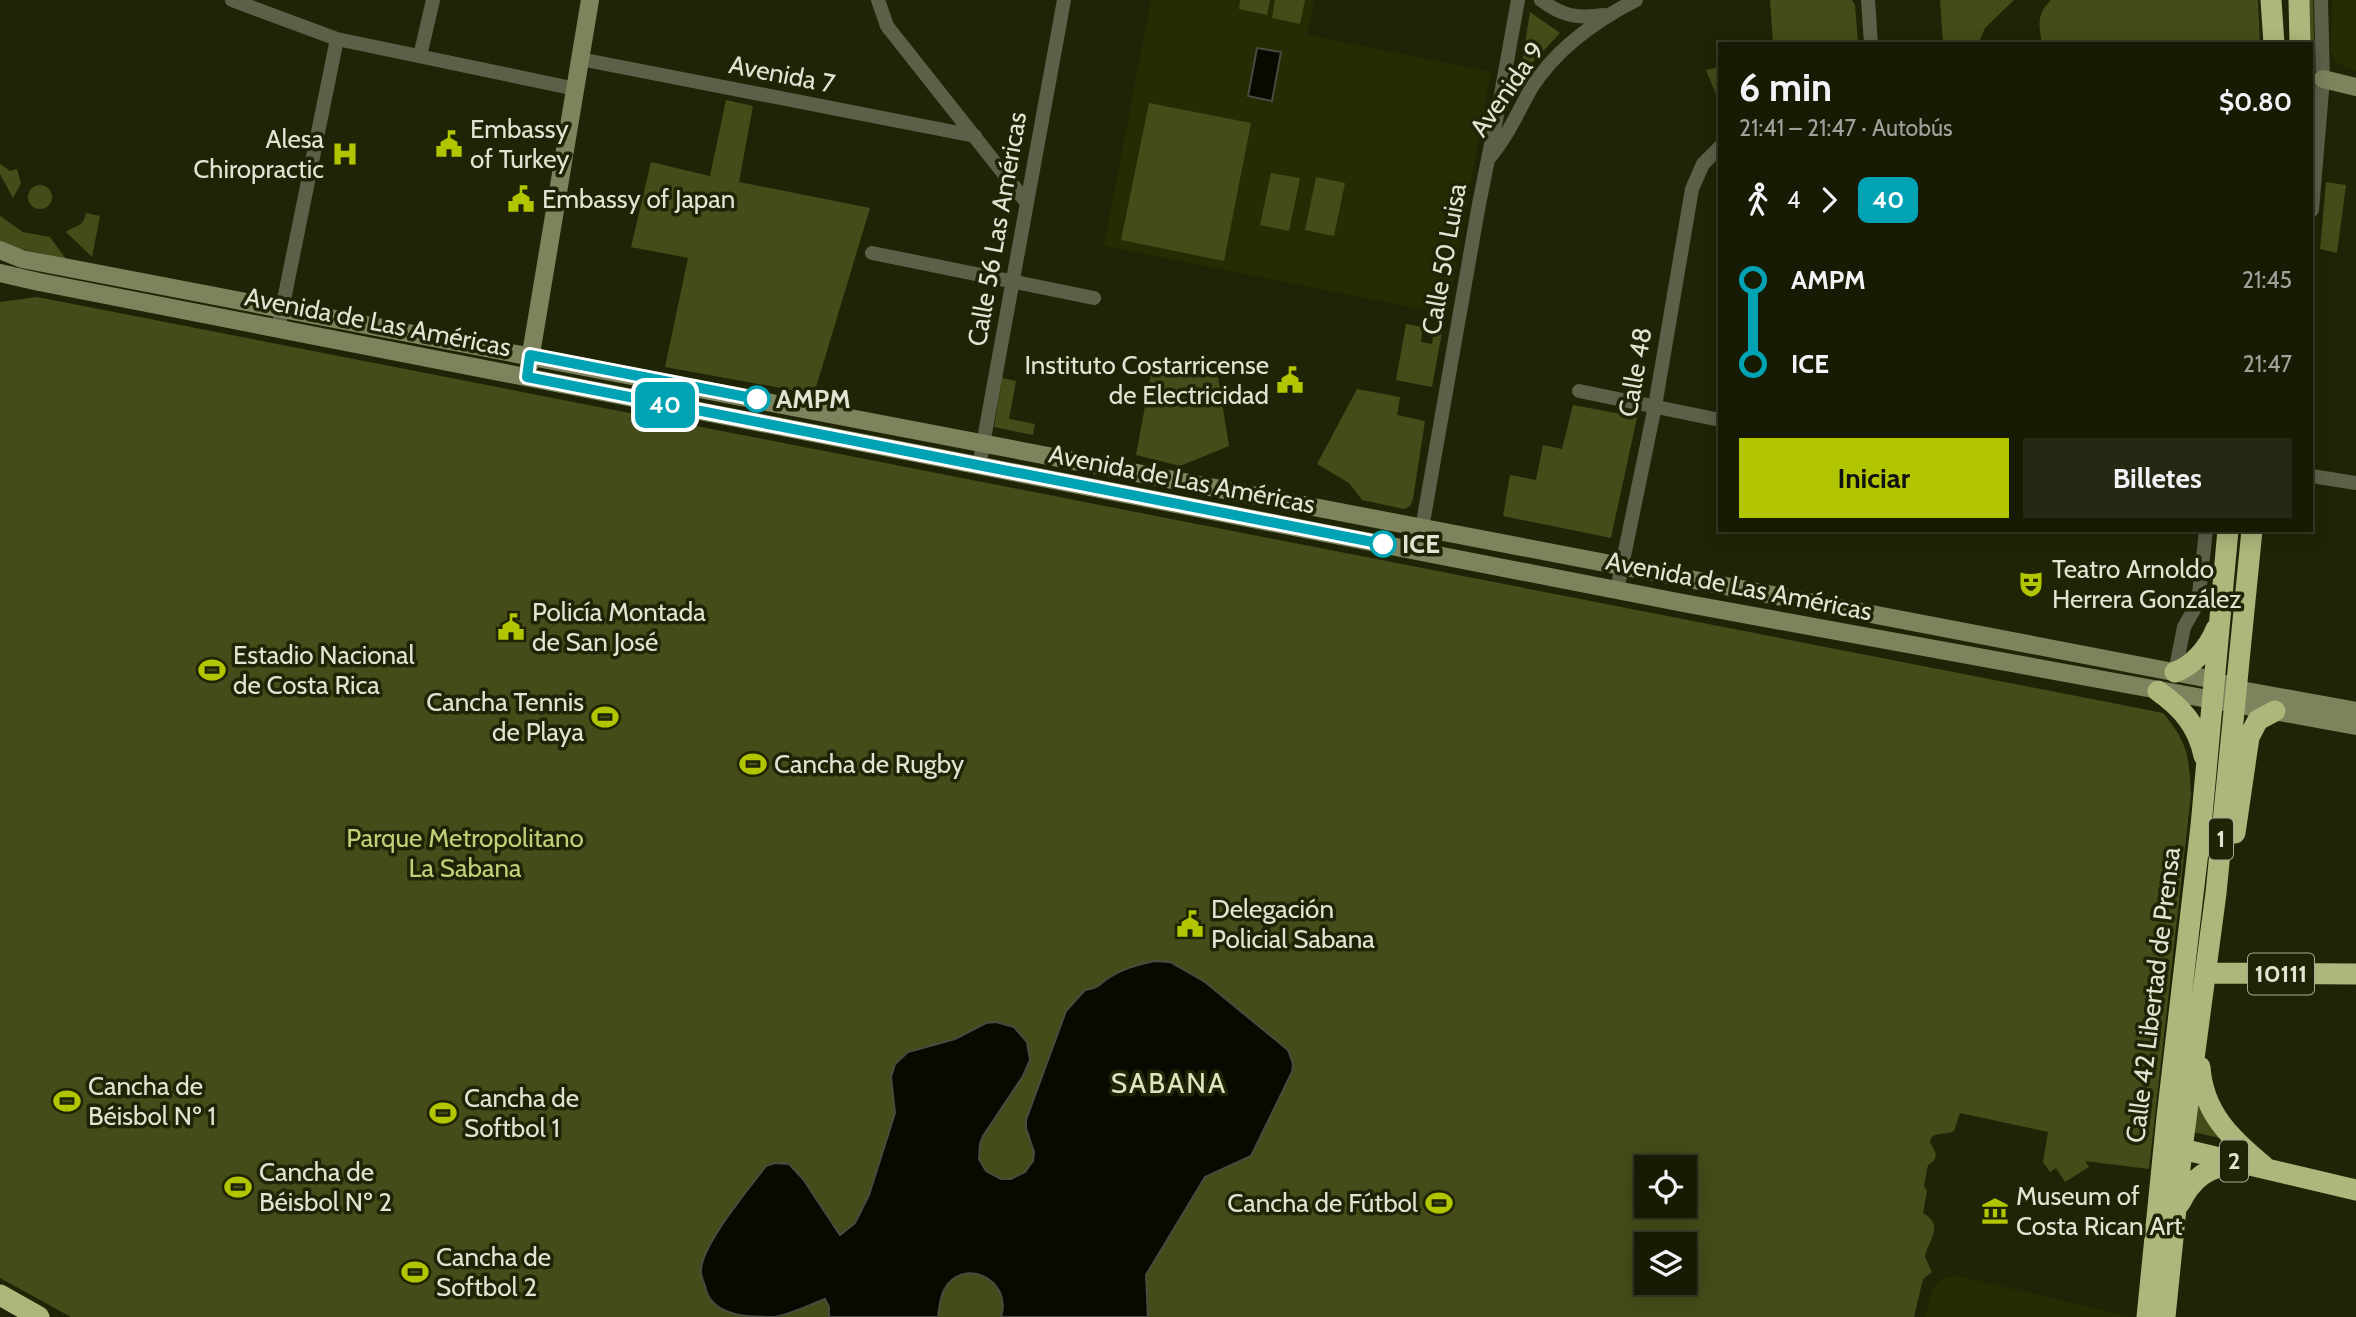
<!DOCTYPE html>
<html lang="es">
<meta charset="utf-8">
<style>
body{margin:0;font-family:Cabin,sans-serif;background:#252813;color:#f1f3f6;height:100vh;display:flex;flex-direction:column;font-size:26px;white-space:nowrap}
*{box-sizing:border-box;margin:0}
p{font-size:23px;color:#9fa19a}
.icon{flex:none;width:38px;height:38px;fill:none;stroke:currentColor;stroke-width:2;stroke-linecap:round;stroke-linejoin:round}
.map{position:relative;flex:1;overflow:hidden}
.drawer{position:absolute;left:1718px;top:42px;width:595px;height:490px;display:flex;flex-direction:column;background:#181b04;border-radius:0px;box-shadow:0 4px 18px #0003,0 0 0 2px #363926}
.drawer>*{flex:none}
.badge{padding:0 14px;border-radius:10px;font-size:24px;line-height:46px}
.buttons{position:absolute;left:1634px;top:1155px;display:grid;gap:14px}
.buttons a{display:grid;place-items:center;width:63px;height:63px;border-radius:0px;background:#181b04;box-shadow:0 4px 18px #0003,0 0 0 2px #363926;font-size:35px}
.map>.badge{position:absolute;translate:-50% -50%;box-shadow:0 0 0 4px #fff}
.legs{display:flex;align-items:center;gap:10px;height:77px;padding:0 21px;font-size:23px}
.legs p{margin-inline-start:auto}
.overview{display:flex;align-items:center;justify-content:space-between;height:119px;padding:0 21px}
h1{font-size:38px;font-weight:800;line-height:52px}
.button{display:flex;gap:14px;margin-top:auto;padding:14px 21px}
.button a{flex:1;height:80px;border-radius:0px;background:#b1c500;color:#111;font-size:28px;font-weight:800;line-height:80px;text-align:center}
.button a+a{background:#252813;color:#f1f3f6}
ul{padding:0 21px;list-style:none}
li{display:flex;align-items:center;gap:24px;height:84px;font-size:26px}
li i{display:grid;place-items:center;width:10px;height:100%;margin:0 9px;background:currentColor}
li i::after{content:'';width:18px;height:18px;margin:-9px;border:5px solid;border-radius:50%;background:#181b04}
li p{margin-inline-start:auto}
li:first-child i{background:linear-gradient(#0000 50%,currentColor 0)}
li:last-child i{background:linear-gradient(currentColor 50%,#0000 0)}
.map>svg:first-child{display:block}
.built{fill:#252b03}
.green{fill:#454c19;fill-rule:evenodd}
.water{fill:#070a00;stroke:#484b3f;stroke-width:2}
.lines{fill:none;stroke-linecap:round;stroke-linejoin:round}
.street{stroke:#5b6048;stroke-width:14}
.secondary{stroke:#7c835d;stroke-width:18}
.highway{stroke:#acb77b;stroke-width:21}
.line-1-casing{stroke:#fff;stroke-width:16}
.line-1{stroke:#00a3b4;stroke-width:10}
.stop-1-dot{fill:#fff;stroke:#00a3b4;stroke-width:3.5}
.labels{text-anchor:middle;stroke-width:7;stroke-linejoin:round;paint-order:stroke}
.shield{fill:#202406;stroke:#a6aa95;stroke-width:2}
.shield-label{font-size:24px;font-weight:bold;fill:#e0e4d2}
.street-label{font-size:26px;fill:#e0e4d2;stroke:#202406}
.poi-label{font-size:26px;fill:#e0e4d2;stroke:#202406;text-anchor:start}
.stop-label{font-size:26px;font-weight:bold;fill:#e0e4d2;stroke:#202406;text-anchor:start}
.park-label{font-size:26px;fill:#c0cf78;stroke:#202406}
.neighbourhood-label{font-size:28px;letter-spacing:2px;fill:#dde5c0;stroke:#202406}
</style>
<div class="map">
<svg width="2356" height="1317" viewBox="0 0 2356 1317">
<rect width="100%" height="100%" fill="#202406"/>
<!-- built -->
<path class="built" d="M 1151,0 L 1314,0 L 1307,35 L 1491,72 L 1447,314 L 1104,246 Z
M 2333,0 L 2356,0 L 2356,71 L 2338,64 L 2330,51 Z
M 1955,1276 L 1967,1278 L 2131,1317 L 1925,1317 L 1932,1290 L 1937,1284 L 1945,1278 Z"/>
<!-- green -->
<path class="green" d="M 1240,0 L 1270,0 L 1267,15 L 1239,9 Z
M 1275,0 L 1305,0 L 1300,24 L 1272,18 Z
M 1770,0 L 1852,0 L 1855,5 L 1858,44 L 1773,44 Z
M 1940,0 L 2014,0 L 1985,28 L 1978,44 L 1943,44 Z
M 2051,0 L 2258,0 L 2260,44 L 2042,44 C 2039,25 2036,15 2051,0 Z
M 2306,0 L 2313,0 L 2315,71 L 2312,108 L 2312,44 L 2308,44 Z
M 1530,12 L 1560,33 L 1520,76 Z
M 1720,67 L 1720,104 L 1706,70 Z
M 726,100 L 753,106 L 739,182 L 870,208 L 814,394 L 665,367 L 688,258 L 631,247 L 651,162 L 710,176 Z
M 1149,103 L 1251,123 L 1224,261 L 1121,240 Z
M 0,164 L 10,171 L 17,169 L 21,183 L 13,198 L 0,174 Z
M 1271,173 L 1300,178 L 1289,231 L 1260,225 Z
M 1316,177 L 1345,183 L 1334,236 L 1305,230 Z
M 2326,182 L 2346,185 L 2337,253 L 2320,249 Z
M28 197a12 12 0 1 1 24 0a12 12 0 1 1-24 0Z
M 86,213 L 100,216 L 92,257 L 66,232 C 75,225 83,228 86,213 Z
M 0,216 L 23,232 L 50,237 L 66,259 L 0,244 Z
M 37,297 L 2163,713 C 2188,743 2189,756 2191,794 L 2149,1169 L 2085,1161 L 2089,1167 L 2065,1182 L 2056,1168 L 2050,1172 L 2043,1162 L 2048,1132 L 1960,1113 L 1954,1131 C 1946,1135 1936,1132 1931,1138 L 1930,1142 L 1936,1154 L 1934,1161 L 1928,1165 L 1924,1186 L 1927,1191 L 1923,1213 C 1946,1226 1927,1241 1925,1257 L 1932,1272 L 1923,1279 L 1914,1317 L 71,1317 L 0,1278 L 0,302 ZM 1647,1167 L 1685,1167 L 1685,1206 L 1647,1206 ZM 1647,1244 L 1685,1244 L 1685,1283 L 1647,1283 Z
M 1406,324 L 1423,327 L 1421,342 L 1432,344 L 1434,330 L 1442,332 L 1432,387 L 1396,380 Z
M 1153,363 L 1217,371 L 1229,446 L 1180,466 L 1136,455 Z
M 1002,378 L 1016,381 L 1009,419 L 1035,424 L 1033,435 L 994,427 Z
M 1357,389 L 1400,397 L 1397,415 L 1425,421 L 1413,499 L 1410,506 L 1404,509 L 1362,500 L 1349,483 L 1317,464 Z
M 1573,405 L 1637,417 L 1611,538 L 1503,516 L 1510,475 L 1536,480 L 1543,445 L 1562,449 Z
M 2197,1104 L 2213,1129 L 2224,1139 L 2193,1132 Z"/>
<!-- water -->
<path class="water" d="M 1257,48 L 1281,52 L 1272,101 L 1248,96 Z
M 1155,961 L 1170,962 L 1205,982 L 1288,1050 L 1293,1064 L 1292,1072 L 1251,1156 L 1205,1177 L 1146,1275 L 1148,1317 L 1001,1317 C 1013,1279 962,1256 944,1290 C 940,1298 939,1308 938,1317 L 829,1317 L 829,1307 L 825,1299 C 809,1305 791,1314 774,1317 C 750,1317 714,1317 706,1290 C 705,1284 700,1276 701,1270 C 702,1244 750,1187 766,1166 L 775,1163 L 789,1164 L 803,1179 L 840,1235 L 855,1223 L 869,1195 L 895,1113 L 891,1077 L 895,1064 L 908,1052 L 955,1039 L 986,1023 L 996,1022 L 1014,1027 L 1027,1042 L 1030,1060 L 1023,1076 L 983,1136 L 980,1144 L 979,1159 L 986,1171 L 1001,1179 L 1011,1179 L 1025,1172 L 1033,1161 L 1034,1152 L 1026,1128 L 1026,1120 L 1066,1011 L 1085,990 C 1100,988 1099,984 1110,977 C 1124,968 1139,964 1155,961 Z"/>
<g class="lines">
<!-- street -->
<path class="street" d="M 232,0 L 337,39 L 576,89
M 878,0 L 887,26 L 1027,203
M 1541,0 C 1562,16 1578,19 1604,15
M 1868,0 L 1871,44
M 420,56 L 433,0
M 580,59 L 975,136
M 1490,157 C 1508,136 1518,111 1532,87 C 1557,48 1595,21 1636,0
M 2312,210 L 2323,79 L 2321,0
M 872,253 L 1094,298
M 278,329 L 337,39
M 1579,391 L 1720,420
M 979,466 L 1064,0
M 2312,476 L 2356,483
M 1418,551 L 1479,204 L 1500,100 L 1518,0
M 1617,590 L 1655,406 L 1692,189 L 1703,164 L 1720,147
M 2175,672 L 2184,627 L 2196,606 L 2199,594 L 2206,530"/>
<!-- secondary -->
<path class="secondary" d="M 2323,79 L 2356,87
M 0,250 L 22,259 L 2215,680 L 2236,689 L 2356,711
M 0,273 L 39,282 L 1683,603 L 2356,726
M 529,366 L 590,0"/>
<!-- highway -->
<path class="highway" d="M 2271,0 L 2274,44
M 2299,0 L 2300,44
M 2175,672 C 2193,666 2209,647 2216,629
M 2158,691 C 2182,708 2198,726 2204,756
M 2235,833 L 2249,737 L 2258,720 L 2275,711
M 2206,973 L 2356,974
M 2200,1067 C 2203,1112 2230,1138 2264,1166
M 2169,1146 L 2356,1190
M 2180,1203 C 2192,1178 2208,1167 2235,1163
M 0,1295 L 39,1317
M 2147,1317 L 2167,1117 L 2201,826 L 2228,530
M 2165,1317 L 2182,1149 L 2216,893 L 2252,530"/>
</g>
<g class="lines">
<defs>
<path id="line-1" d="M 757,399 L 530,355 L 527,377 L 1383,544"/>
</defs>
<!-- line-1 casing -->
<use href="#line-1" class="line-1-casing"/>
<!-- line-1 -->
<use href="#line-1" class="line-1"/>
</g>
<!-- icons -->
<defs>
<symbol id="civic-bare" viewBox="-9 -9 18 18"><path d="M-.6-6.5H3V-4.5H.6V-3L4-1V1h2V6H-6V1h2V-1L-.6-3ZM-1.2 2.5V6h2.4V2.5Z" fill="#b1c500" stroke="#202406" stroke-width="2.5" paint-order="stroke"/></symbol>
<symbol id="hospital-bare" viewBox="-9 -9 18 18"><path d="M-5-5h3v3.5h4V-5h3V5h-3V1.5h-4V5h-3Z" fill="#b1c500" stroke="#202406" stroke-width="2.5" paint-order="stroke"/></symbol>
<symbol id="theatre-bare" viewBox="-9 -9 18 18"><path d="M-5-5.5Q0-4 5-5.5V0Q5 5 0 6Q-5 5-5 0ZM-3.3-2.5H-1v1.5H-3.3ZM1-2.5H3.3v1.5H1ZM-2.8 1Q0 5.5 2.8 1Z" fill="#b1c500" stroke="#202406" stroke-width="2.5" paint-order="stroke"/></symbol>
<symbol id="stadium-bare" viewBox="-9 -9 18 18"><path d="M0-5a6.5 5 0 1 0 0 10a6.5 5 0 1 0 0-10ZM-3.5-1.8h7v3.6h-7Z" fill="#b1c500" stroke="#202406" stroke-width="2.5" paint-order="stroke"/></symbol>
<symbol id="museum-bare" viewBox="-9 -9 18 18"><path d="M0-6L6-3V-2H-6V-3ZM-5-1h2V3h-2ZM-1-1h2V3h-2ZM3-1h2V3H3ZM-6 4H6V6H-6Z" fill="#b1c500" stroke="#202406" stroke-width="2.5" paint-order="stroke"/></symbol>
</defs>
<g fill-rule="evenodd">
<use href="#civic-bare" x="430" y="125" width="38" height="38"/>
<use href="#hospital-bare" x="326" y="135" width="38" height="38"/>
<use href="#civic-bare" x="502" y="180" width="38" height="38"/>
<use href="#civic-bare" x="1271" y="361" width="38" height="38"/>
<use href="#theatre-bare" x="2012" y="565" width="38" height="38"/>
<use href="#civic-bare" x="492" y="608" width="38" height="38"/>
<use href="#stadium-bare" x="193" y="651" width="38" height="38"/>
<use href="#stadium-bare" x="586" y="698" width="38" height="38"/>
<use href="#stadium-bare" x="734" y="745" width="38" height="38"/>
<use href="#civic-bare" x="1171" y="905" width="38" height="38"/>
<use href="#stadium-bare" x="48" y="1082" width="38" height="38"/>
<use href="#stadium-bare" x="424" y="1094" width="38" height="38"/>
<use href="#stadium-bare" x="219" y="1168" width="38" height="38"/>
<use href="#stadium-bare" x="1420" y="1184" width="38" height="38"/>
<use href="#museum-bare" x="1976" y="1192" width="38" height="38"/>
<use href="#stadium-bare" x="396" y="1253" width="38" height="38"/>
</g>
<!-- markers -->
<g class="stop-1-dot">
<circle cx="757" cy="399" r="12"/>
<circle cx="1383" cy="544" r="12"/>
</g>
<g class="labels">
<!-- shield labels -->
<g class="shield">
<rect x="2209" y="818.5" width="24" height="41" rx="5"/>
<rect x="2248" y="953.5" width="66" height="41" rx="5"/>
<rect x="2220" y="1140.5" width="28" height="41" rx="5"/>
</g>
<g class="shield-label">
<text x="2221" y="847">1</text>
<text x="2281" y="982">10111</text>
<text x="2234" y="1169">2</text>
</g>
<!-- street labels -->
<g class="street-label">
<text transform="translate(782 74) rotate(11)" y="9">Avenida 7</text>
<text transform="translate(1507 89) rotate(-55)" y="9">Avenida 9</text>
<text transform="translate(997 229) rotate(-80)" y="9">Calle 56 Las Américas</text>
<text transform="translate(1444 259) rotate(-80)" y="9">Calle 50 Luisa</text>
<text transform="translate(378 322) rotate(11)" y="9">Avenida de Las Américas</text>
<text transform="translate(1635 372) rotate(-80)" y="9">Calle 48</text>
<text transform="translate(1182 479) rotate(11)" y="9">Avenida de Las Américas</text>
<text transform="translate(1739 586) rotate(11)" y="9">Avenida de Las Américas</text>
<text transform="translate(2153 995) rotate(-83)" y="9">Calle 42 Libertad de Prensa</text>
</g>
<!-- poi labels -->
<g class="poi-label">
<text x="470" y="138">Embassy<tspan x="470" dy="30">of Turkey</tspan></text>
<text x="324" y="148" text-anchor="end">Alesa<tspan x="324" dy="30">Chiropractic</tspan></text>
<text x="542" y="208">Embassy of Japan</text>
<text x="1269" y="374" text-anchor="end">Instituto Costarricense<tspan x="1269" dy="30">de Electricidad</tspan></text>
<text x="2052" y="578">Teatro Arnoldo<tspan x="2052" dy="30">Herrera González</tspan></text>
<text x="532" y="621">Policía Montada<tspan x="532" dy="30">de San José</tspan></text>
<text x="233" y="664">Estadio Nacional<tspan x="233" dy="30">de Costa Rica</tspan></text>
<text x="584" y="711" text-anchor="end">Cancha Tennis<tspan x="584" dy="30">de Playa</tspan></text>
<text x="774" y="773">Cancha de Rugby</text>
<text x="1211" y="918">Delegación<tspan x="1211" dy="30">Policial Sabana</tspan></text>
<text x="88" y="1095">Cancha de<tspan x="88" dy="30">Béisbol Nº 1</tspan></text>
<text x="464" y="1107">Cancha de<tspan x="464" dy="30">Softbol 1</tspan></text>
<text x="259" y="1181">Cancha de<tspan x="259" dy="30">Béisbol Nº 2</tspan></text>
<text x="2016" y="1205">Museum of<tspan x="2016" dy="30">Costa Rican Art</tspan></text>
<text x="1418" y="1212" text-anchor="end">Cancha de Fútbol</text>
<text x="436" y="1266">Cancha de<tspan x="436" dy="30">Softbol 2</tspan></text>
</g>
<!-- stop labels -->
<g class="stop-label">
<text x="776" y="408">AMPM</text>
<text x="1402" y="553">ICE</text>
</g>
<!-- park labels -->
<g class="park-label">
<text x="465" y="847">Parque Metropolitano<tspan x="465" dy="30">La Sabana</tspan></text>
</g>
<!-- neighbourhood labels -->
<g class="neighbourhood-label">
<text x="1169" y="1093">SABANA</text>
</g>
</g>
</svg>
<div class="buttons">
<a><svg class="icon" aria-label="locate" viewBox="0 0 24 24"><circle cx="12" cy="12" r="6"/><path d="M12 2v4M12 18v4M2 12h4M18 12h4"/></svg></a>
<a><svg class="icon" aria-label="layers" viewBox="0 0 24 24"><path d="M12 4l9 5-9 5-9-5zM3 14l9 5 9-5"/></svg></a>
</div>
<b class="badge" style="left:665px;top:405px;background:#00a3b4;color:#fff">40</b>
<section class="drawer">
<div class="overview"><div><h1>6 min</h1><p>21:41 – 21:47 · Autobús</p></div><b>$0.80</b></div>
<div class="legs"><svg class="icon" aria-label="walk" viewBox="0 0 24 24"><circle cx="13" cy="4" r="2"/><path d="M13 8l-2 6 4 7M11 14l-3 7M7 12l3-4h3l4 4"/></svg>4<svg class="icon" aria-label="forward" viewBox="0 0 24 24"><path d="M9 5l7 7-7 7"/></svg><b class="badge" style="background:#00a3b4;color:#fff">40</b></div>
<ul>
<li><i style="color:#00a3b4"></i><b>AMPM</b><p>21:45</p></li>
<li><i style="color:#00a3b4"></i><b>ICE</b><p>21:47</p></li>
</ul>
<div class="button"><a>Iniciar</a><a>Billetes</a></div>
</section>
</div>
